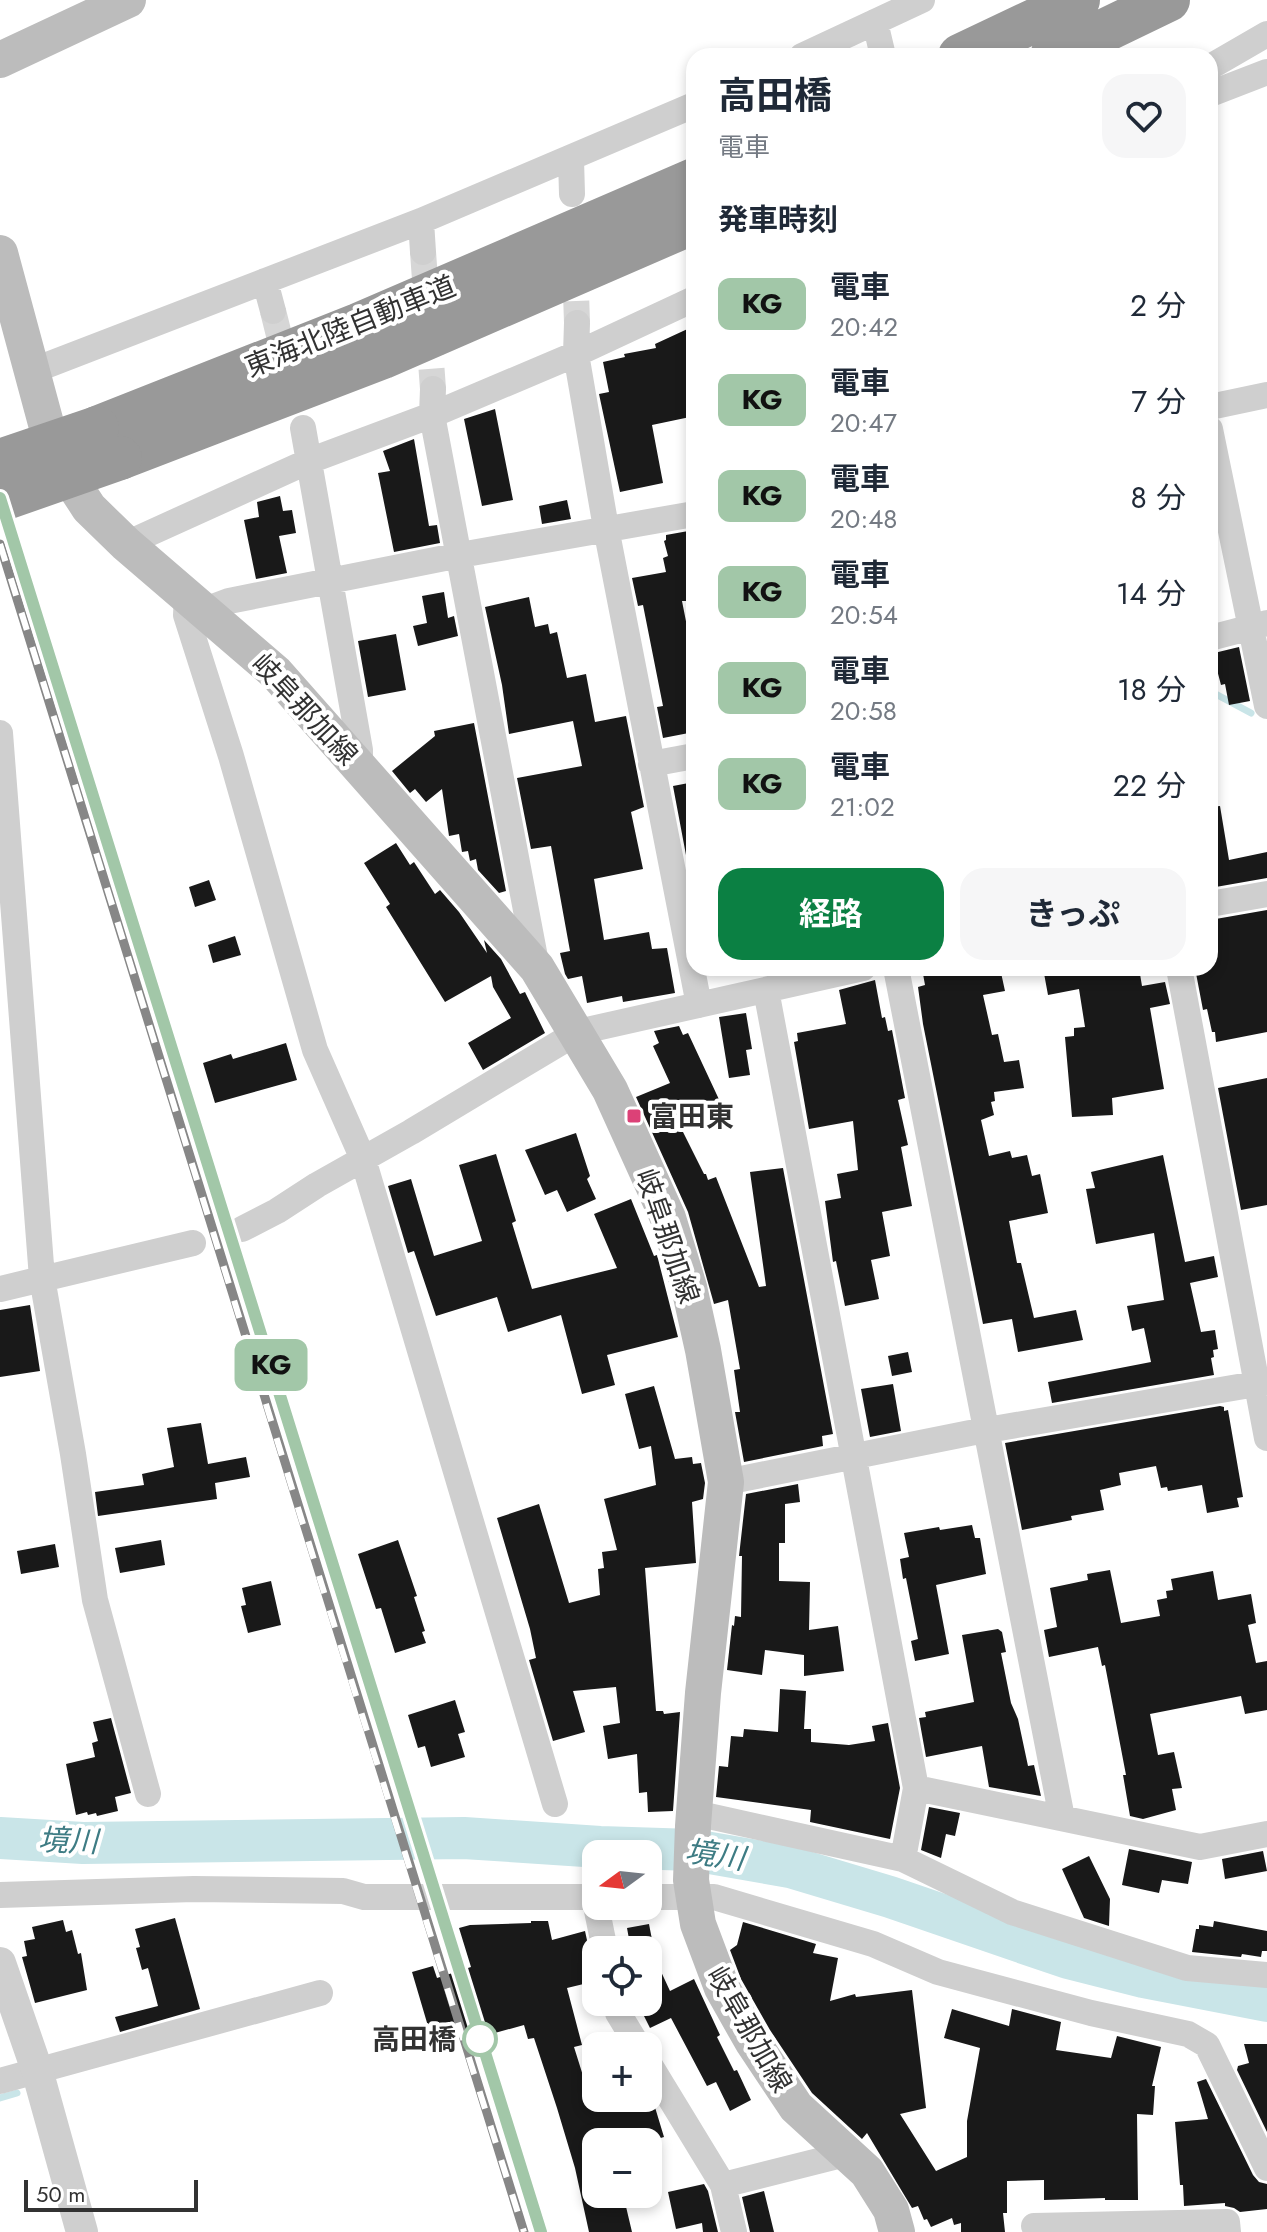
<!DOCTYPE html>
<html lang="ja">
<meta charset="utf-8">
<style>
body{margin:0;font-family:Jost,"Noto Sans JP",sans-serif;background:#f6f6f7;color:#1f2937;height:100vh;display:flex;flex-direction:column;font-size:30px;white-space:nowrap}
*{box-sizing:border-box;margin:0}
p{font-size:26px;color:#747a83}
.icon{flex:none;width:44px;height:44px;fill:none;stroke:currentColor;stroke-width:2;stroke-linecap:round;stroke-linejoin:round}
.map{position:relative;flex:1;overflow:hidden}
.panel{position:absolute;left:686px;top:48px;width:532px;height:928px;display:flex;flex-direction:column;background:#fff;border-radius:24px;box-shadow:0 4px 12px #0003}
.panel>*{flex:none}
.badge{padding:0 16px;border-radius:12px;font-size:28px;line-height:52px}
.needle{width:52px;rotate:255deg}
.tools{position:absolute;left:582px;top:1840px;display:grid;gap:16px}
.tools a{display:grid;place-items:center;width:80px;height:80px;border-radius:16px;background:#fff;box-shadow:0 4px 12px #0003;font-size:40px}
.scale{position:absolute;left:24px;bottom:20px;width:174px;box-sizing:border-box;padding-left:8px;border:4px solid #323232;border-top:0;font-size:22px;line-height:28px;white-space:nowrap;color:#323232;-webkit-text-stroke:6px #fff;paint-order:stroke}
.map>.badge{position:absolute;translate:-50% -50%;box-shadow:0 0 0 4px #fff}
h2{padding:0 32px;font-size:30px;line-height:72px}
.round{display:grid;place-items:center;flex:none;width:84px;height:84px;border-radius:24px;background:#f6f6f7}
.head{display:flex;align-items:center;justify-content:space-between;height:136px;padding:0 32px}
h1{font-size:38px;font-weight:700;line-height:60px}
.primary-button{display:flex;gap:16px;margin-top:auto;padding:16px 32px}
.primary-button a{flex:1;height:92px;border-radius:24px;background:#0b8043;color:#fff;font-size:32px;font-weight:700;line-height:92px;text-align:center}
.primary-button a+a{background:#f6f6f7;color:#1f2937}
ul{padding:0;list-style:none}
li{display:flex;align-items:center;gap:24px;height:96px;padding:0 32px}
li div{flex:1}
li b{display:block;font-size:30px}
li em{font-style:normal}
li .badge{min-width:88px;font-weight:700;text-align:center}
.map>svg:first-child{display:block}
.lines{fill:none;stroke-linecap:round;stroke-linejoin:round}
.stream{stroke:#c9e5e8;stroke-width:7}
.river{stroke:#c9e5e8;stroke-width:42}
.building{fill:#191919}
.minor-tunnel{stroke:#d6d6d6;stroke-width:26;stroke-dasharray:26 13;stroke-linecap:butt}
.minor{stroke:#cfcfcf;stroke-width:26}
.tertiary{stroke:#cfcfcf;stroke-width:32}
.secondary{stroke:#bcbcbc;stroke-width:36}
.motorway{stroke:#999;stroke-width:44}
.rail-casing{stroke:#878787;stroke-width:9}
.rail{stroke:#fff;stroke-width:6;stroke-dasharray:18;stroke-linecap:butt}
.motorway-bridge{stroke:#999;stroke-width:44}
.line-casing{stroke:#fff;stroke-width:18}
.line{stroke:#a2c7a8;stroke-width:12}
.poi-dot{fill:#dc4177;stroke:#fff;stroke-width:3}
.stop-dot{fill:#fff;stroke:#a2c7a8;stroke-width:4}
.labels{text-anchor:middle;stroke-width:8;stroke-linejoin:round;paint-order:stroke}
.street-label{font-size:28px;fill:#323232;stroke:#fff}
.poi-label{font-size:28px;font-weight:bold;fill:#323232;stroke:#fff;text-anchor:start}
.stop-label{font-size:28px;font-weight:bold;fill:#323232;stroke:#fff;text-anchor:end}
.water-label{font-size:30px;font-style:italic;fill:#3e7c84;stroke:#fff}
</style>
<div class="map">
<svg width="1267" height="2232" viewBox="0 0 1267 2232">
<rect width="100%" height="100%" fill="#fff"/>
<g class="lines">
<!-- stream -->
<path class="stream" d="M 1210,691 L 1251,713
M 0,2098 L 17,2093"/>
<!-- river -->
<path class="river" d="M 0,1838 L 83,1843 L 464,1838 L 600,1847 L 693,1850 L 790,1867 L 890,1897 L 1068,1958 L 1143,1977 L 1267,2001"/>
</g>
<!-- building -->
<path class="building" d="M 694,326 L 694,410 L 688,410 L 690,417 L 652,425 L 663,483 L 620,492 L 599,394 L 609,392 L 603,362 L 625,357 L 624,354 L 656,348 L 655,344 Z
M 495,409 L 513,500 L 482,506 L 464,419 Z
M 414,439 L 429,526 L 437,525 L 440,543 L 394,552 L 378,473 L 390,471 L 383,451 Z
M 280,496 L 283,511 L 292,510 L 296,533 L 279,536 L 287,573 L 256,579 L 244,520 L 259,517 L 257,502 Z
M 567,500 L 571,519 L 542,524 L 539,506 Z
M 694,530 L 694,601 L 682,601 L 694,662 L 694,732 L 663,738 L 657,707 L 663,706 L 643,605 L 638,606 L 632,578 L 666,572 L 663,558 L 668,556 L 664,541 L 666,540 L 666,535 Z
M 444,592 L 448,618 L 454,616 L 458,636 L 418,646 L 413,626 L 427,623 L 422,596 Z
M 529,597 L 535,627 L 548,624 L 550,634 L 557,632 L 567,678 L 586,674 L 595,722 L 626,716 L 644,807 L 631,812 L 643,869 L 594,879 L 604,940 L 649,932 L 652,949 L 667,948 L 675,993 L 623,1002 L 622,996 L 587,1003 L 582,976 L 568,979 L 565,974 L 560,953 L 570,951 L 551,846 L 531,849 L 517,778 L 582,766 L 573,721 L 509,734 L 502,685 L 485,607 Z
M 396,634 L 406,690 L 368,697 L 358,641 Z
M 1239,647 L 1250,701 L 1229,705 L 1225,684 L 1221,685 L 1216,666 L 1210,668 L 1210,654 Z
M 474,723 L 506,891 L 499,893 L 478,870 L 476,859 L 470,861 L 468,851 L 462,852 L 459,834 L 449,836 L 442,789 L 426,802 L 415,789 L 410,793 L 392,771 L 435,736 L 434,731 Z
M 694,782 L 694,870 L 689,871 L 673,786 Z
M 1220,806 L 1229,860 L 1267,852 L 1267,878 L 1210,888 L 1210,807 Z
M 396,843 L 410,865 L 414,862 L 435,894 L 440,890 L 459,912 L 487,953 L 484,940 L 501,959 L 520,994 L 525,992 L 545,1033 L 483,1070 L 468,1043 L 511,1018 L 493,987 L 491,976 L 445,1002 L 386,907 L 390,904 L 364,863 Z
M 209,880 L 216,900 L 195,907 L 189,887 Z
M 1267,910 L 1267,1032 L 1216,1042 L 1215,1032 L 1212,1032 L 1207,1009 L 1203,1010 L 1195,968 L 1210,968 L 1210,920 Z
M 235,936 L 241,955 L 213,963 L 208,945 Z
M 952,968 L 1000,968 L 1005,991 L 983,995 L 992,1035 L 998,1034 L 1004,1062 L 1019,1060 L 1024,1088 L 994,1092 L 995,1101 L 991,1102 L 994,1115 L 981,1120 L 989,1156 L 1010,1151 L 1012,1158 L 1027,1155 L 1032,1176 L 1040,1174 L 1048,1213 L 1009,1221 L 1017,1263 L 1021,1263 L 1034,1318 L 1076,1310 L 1083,1340 L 1018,1352 L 1012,1319 L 983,1324 L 923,1024 L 918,987 L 925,985 L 923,974 Z
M 1043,968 L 1139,968 L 1142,986 L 1165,982 L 1170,1004 L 1150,1008 L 1164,1089 L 1112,1098 L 1113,1115 L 1072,1117 L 1065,1037 L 1074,1036 L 1074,1028 L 1085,1027 L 1079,989 L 1048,995 Z
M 875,980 L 882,1018 L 885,1017 L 888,1031 L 892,1030 L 905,1098 L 898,1100 L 908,1145 L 901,1147 L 912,1206 L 882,1212 L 890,1256 L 871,1260 L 879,1299 L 845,1306 L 836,1261 L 833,1262 L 825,1201 L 841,1198 L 837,1174 L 858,1170 L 853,1121 L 809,1129 L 794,1042 L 798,1041 L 797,1033 L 846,1024 L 839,990 Z
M 746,1013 L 752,1049 L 746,1050 L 750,1075 L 729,1078 L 719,1017 Z
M 679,1026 L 683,1035 L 688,1033 L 730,1123 L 681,1128 L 704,1174 L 706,1174 L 708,1180 L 716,1177 L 759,1287 L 766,1286 L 750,1172 L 783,1168 L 833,1434 L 822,1436 L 823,1446 L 744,1462 L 735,1412 L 740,1412 L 734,1370 L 740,1369 L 728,1300 L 714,1304 L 688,1212 L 636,1097 L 670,1083 L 653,1046 L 659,1043 L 654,1031 Z
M 286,1043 L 297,1080 L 215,1103 L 203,1063 L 231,1054 L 233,1059 Z
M 1267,1078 L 1267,1205 L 1241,1210 L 1218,1088 Z
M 576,1133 L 590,1176 L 587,1179 L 596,1199 L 567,1212 L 557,1190 L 545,1195 L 525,1150 Z
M 496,1154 L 516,1221 L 512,1223 L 532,1289 L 617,1268 L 594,1214 L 631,1199 L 654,1256 L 657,1255 L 678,1337 L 607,1355 L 615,1385 L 582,1394 L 561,1315 L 508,1332 L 497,1297 L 436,1316 L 414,1251 L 408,1253 L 388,1186 L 411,1179 L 434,1256 L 482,1241 L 459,1165 Z
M 1163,1155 L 1185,1262 L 1214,1256 L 1218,1277 L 1190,1283 L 1201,1332 L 1215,1330 L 1218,1349 L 1213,1350 L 1214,1357 L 1211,1358 L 1214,1375 L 1052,1403 L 1048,1382 L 1151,1362 L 1144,1328 L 1132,1331 L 1127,1306 L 1164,1300 L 1154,1233 L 1096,1244 L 1086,1189 L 1095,1188 L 1091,1172 Z
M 30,1305 L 40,1371 L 0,1377 L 0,1310 Z
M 908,1352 L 912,1372 L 892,1376 L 888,1356 Z
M 893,1384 L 901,1431 L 870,1437 L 861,1389 Z
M 654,1386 L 675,1459 L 692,1457 L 693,1464 L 701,1463 L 705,1483 L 703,1499 L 692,1502 L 696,1563 L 645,1568 L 656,1711 L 663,1711 L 664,1714 L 680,1712 L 673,1811 L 648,1812 L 647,1792 L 639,1793 L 637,1754 L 608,1759 L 603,1726 L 620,1723 L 616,1687 L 573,1691 L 585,1732 L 553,1741 L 529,1660 L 536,1658 L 530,1629 L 497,1518 L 539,1504 L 569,1603 L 600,1595 L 598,1569 L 604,1568 L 602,1552 L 617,1550 L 604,1499 L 656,1485 L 651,1446 L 639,1449 L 625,1394 Z
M 1220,1406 L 1224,1407 L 1224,1411 L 1228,1410 L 1243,1497 L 1237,1498 L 1239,1507 L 1207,1513 L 1202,1485 L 1168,1491 L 1167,1487 L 1161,1488 L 1156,1466 L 1119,1473 L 1121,1485 L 1100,1490 L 1104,1510 L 1071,1516 L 1072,1520 L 1022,1530 L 1005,1443 Z
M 201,1423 L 208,1464 L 246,1457 L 250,1477 L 215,1483 L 217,1499 L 98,1516 L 95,1492 L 144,1485 L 142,1474 L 174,1467 L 167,1428 Z
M 798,1484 L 800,1502 L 785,1504 L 785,1543 L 779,1543 L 779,1581 L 810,1582 L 809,1630 L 838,1626 L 844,1671 L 804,1676 L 804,1655 L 765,1650 L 762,1675 L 727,1670 L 732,1625 L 734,1626 L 735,1616 L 741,1617 L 742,1556 L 739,1556 L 746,1494 Z
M 972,1525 L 975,1538 L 980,1538 L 986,1574 L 936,1585 L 949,1654 L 915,1661 L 911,1641 L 918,1639 L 906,1578 L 903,1579 L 900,1559 L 909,1557 L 904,1533 L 939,1527 L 940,1530 Z
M 161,1540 L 165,1565 L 120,1573 L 115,1548 Z
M 398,1540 L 417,1596 L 414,1597 L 425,1631 L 422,1632 L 426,1643 L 395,1653 L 381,1608 L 376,1609 L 358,1554 Z
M 55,1544 L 59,1567 L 21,1574 L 17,1551 Z
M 1110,1570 L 1121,1623 L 1160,1616 L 1157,1600 L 1167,1598 L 1166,1591 L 1173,1590 L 1171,1579 L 1213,1571 L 1218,1600 L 1251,1594 L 1256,1623 L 1248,1625 L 1256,1663 L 1267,1661 L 1267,1710 L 1245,1714 L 1241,1696 L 1150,1714 L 1158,1755 L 1174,1752 L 1182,1788 L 1172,1789 L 1176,1810 L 1143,1819 L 1130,1816 L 1123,1775 L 1126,1775 L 1105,1665 L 1102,1666 L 1098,1647 L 1049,1657 L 1044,1630 L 1057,1627 L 1050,1588 L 1088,1580 L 1087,1574 Z
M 271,1581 L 281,1625 L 248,1633 L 241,1606 L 246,1605 L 242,1588 Z
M 998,1629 L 1002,1632 L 1006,1652 L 1001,1653 L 1011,1703 L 1018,1719 L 1028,1766 L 1034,1765 L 1041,1796 L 989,1787 L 982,1746 L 926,1757 L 919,1718 L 926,1717 L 925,1712 L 974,1702 L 962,1635 Z
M 780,1689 L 806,1691 L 804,1729 L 811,1729 L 811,1742 L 849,1745 L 875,1741 L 872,1726 L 888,1723 L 900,1788 L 890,1839 L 810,1822 L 811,1810 L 716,1797 L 719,1766 L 728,1767 L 731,1736 L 743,1737 L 744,1729 L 778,1732 Z
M 455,1700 L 465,1732 L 458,1734 L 465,1757 L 431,1767 L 425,1746 L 418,1748 L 408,1715 Z
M 111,1718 L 131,1793 L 115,1797 L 118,1811 L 97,1816 L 96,1813 L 88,1815 L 87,1812 L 76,1815 L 66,1764 L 95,1757 L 92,1743 L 98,1741 L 93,1722 Z
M 929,1807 L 960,1813 L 955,1836 L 946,1834 L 941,1858 L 921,1850 Z
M 1129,1849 L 1192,1862 L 1188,1884 L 1162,1880 L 1159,1893 L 1122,1885 Z
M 1263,1851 L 1267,1871 L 1225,1879 L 1222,1859 Z
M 1089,1856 L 1110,1899 L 1109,1926 L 1084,1918 L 1062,1869 Z
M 175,1918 L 200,2009 L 120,2032 L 115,2017 L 158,2006 L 148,1968 L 142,1970 L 136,1948 L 140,1947 L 135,1929 Z
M 63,1920 L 66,1932 L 72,1930 L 78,1954 L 81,1953 L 87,1990 L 35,2003 L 22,1957 L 27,1956 L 24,1941 L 35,1939 L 32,1927 Z
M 531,1921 L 548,1921 L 552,1940 L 585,1931 L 590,1954 L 596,1963 L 596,1981 L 567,1988 L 582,2045 L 574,2047 L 590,2098 L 651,2098 L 654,2104 L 664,2137 L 647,2142 L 596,2142 L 596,2194 L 623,2194 L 632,2232 L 589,2232 L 575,2168 L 557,2108 L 534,2038 L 528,2039 L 524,2025 L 484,2036 L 482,2028 L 433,2043 L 412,1972 L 433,1966 L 437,1978 L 471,1967 L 459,1928 L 470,1925 L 531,1923 Z
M 1214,1921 L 1267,1931 L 1267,1951 L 1262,1951 L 1261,1957 L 1242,1954 L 1241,1957 L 1192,1952 L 1196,1929 L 1199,1929 L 1199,1925 L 1213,1927 Z
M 743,1922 L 816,1944 L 813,1953 L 838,1958 L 830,2001 L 855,1994 L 856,1997 L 912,1990 L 926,2108 L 900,2114 L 936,2171 L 967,2157 L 967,2121 L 980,2048 L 944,2038 L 952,2009 L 1009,2026 L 1012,2009 L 1061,2022 L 1056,2050 L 1111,2058 L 1117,2036 L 1161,2047 L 1152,2086 L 1155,2086 L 1153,2115 L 1137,2114 L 1138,2200 L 1105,2200 L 1105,2198 L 1044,2200 L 1044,2180 L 1007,2181 L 1007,2213 L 1003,2213 L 1005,2232 L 961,2232 L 961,2223 L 954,2225 L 952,2218 L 931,2227 L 927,2219 L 924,2220 L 918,2206 L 912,2208 L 867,2133 L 862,2139 L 812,2093 L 770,2030 L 741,1979 L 730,1950 L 737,1945 Z
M 649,1924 L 654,1950 L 651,1950 L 670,1991 L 694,1979 L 720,2035 L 717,2037 L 734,2071 L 737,2070 L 751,2100 L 730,2111 L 716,2082 L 707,2086 L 671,2018 L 650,2028 L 637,2002 L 648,2002 L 648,1950 L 631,1950 L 627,1928 Z
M 1244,2044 L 1267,2044 L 1267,2132 L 1237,2070 L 1238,2066 L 1249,2063 Z
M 1206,2079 L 1253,2175 L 1259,2182 L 1267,2184 L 1267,2209 L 1240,2212 L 1234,2208 L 1225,2206 L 1225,2203 L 1184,2206 L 1183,2185 L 1180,2185 L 1175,2122 L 1208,2119 L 1197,2082 Z
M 704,2184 L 708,2191 L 718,2232 L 703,2232 L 702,2223 L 676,2229 L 668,2192 Z
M 764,2191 L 774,2232 L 750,2232 L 742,2197 Z"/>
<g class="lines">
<!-- minor-tunnel -->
<path class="minor-tunnel" d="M 423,252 L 433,389
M 575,262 L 577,323
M 273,311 L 287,367"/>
<!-- minor -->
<path class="minor" d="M 875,22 L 883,56
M 802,56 L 922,0
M 1210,67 L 1267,34
M 1210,94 L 1267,72
M 571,159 L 572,194
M 421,221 L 423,252
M 265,281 L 273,311
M 577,323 L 576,354 L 606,528 L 699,1005
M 32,371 L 421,221 L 694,105
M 433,389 L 432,415 L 537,968
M 1210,407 L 1267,395
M 303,428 L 360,750 L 360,769
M 1210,429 L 1267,706
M 126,544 L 309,461 L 432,415 L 576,354 L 694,299
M 187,594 L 186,615 L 231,756 L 315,1050 L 363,1159 L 555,1804
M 205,610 L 229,601 L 460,555 L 694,514
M 1210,638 L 1267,623
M 0,733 L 42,1278 L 73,1454 L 95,1600 L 148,1794
M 651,764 L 694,756
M 1210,904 L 1267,894
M 896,968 L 1062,1818
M 1179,968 L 1267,1438
M 766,990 L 916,1788 L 903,1859
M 242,1229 L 277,1211 L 317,1185 L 411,1132 L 578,1032 L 863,968
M 0,1289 L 193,1243
M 726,1482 L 970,1433 L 1267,1382
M 916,1788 L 1200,1847 L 1267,1834
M 695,1813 L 903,1859 L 1012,1912 L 1187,1968 L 1267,1975
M 0,1895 L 194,1889 L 343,1891 L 364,1897 L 596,1897
M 648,1897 L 714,1897 L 873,1944 L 938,1972 L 1091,2013 L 1188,2034 L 1207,2045 L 1267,2168
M 596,1906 L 605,1950
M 616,2002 L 618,2013 L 638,2046
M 648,2062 L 723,2185 L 734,2232
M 0,2081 L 320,1993
M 723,2185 L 846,2154
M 1034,2226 L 1227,2222 L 1228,2232"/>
<!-- tertiary -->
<path class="tertiary" d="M 0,1963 L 37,2070 L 82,2232"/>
<!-- secondary -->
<path class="secondary" d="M 0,60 L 128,0
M 0,253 L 51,442 L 68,476 L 89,508 L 126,544 L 276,673 L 537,968 L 610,1090 L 668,1218 L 689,1287 L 703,1350 L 726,1482 L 703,1693 L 693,1826 L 691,1880 L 698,1924 L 722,1988 L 752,2041 L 796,2107 L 867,2172 L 891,2210 L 897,2232"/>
<!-- motorway -->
<path class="motorway" d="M 960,56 L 1078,0
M 1052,56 L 1168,0
M 97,428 L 358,325 L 694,180
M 120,458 L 383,357 L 694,222"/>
<defs>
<path id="rail" d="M 0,498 L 541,2232
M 0,544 C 176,1107 346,1671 524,2232"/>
</defs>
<!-- rail casing -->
<use href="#rail" class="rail-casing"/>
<!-- rail -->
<use href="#rail" class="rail"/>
<!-- motorway-bridge -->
<path class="motorway-bridge" d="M 0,461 L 97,428
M 0,500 L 120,458"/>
</g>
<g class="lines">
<defs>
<path id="line" d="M 0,498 L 541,2232"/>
</defs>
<!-- line casing -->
<use href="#line" class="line-casing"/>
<!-- line -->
<use href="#line" class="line"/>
</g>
<!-- markers -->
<rect class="poi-dot" x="626" y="1108" width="16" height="16" rx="4"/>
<circle class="stop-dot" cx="480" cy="2039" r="16"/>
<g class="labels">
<!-- street labels -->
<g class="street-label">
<text transform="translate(350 326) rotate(-22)" y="10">東海北陸自動車道</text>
<text transform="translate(305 709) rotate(47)" y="10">岐阜那加線</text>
<text transform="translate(668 1236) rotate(71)" y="10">岐阜那加線</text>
<text transform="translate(750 2029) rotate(60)" y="10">岐阜那加線</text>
</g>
<!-- poi labels -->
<g class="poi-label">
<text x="650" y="1126">富田東</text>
</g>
<!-- stop labels -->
<g class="stop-label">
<text x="456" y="2049">高田橋</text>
</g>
<!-- water labels -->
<g class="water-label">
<text transform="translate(68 1841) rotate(2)" y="10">境川</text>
<text transform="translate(715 1855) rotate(8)" y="10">境川</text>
</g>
</g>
</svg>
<div class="tools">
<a><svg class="needle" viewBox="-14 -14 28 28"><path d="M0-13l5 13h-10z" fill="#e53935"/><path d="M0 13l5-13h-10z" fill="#747a83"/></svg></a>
<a><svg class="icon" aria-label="locate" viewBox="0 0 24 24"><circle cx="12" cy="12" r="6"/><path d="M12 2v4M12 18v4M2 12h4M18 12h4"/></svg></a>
<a>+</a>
<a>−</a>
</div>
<div class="scale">50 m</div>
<b class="badge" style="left:271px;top:1365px;background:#a2c7a8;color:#111">KG</b>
<section class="panel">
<div class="head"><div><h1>高田橋</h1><p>電車</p></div><a class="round"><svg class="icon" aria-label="heart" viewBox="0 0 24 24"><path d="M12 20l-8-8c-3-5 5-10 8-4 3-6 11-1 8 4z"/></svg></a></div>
<h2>発車時刻</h2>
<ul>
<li><span class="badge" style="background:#a2c7a8;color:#111">KG</span><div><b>電車</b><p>20:42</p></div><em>2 分</em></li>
<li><span class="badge" style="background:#a2c7a8;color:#111">KG</span><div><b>電車</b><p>20:47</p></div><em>7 分</em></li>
<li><span class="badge" style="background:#a2c7a8;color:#111">KG</span><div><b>電車</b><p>20:48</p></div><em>8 分</em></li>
<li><span class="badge" style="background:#a2c7a8;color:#111">KG</span><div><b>電車</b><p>20:54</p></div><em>14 分</em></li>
<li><span class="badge" style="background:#a2c7a8;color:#111">KG</span><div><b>電車</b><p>20:58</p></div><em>18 分</em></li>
<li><span class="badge" style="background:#a2c7a8;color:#111">KG</span><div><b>電車</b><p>21:02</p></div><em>22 分</em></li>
</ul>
<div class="primary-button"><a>経路</a><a>きっぷ</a></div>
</section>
</div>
